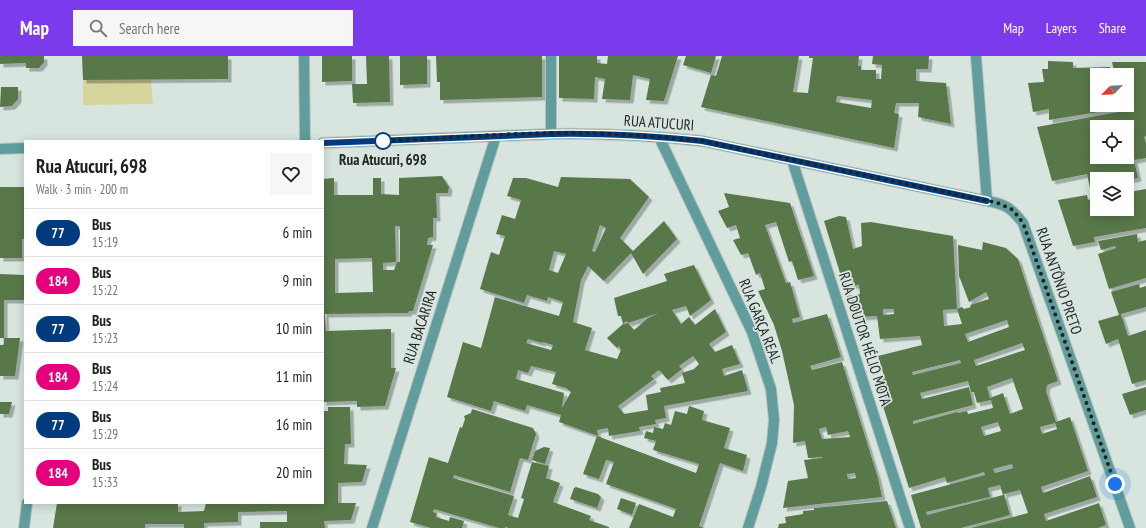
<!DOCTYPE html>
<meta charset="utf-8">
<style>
body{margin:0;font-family:"PT Sans Narrow",sans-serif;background:#f6f6f6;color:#202124;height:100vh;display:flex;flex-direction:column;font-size:15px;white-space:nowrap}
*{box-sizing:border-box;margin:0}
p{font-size:13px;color:#757577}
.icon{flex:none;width:22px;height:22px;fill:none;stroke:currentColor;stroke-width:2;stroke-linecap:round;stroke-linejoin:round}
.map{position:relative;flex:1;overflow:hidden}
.drawer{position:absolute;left:24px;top:84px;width:300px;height:364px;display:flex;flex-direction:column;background:#fff;border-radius:0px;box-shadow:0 2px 10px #0003}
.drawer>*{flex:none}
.badge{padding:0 8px;border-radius:13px;font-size:14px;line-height:26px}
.needle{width:26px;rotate:246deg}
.tools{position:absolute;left:1090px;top:12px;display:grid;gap:8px}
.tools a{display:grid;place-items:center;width:44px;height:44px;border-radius:0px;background:#fff;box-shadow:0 2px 10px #0003;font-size:20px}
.you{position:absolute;width:20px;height:20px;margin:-10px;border:3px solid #fff;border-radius:50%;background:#1a73e8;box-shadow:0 0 0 6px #1a73e833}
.map>.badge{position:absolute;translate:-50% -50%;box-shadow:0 0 0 2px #fff}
.round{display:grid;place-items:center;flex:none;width:42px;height:42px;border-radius:0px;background:#f6f6f6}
.summary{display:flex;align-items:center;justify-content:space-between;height:68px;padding:0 12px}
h1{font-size:19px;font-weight:700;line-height:30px}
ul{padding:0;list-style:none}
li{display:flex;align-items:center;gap:12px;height:48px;padding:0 12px;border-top:1px solid #e0e0e0}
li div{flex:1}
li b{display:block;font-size:15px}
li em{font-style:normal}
li .badge{min-width:44px;font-weight:700;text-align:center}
header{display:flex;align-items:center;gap:24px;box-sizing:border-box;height:56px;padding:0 20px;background:#7c3aed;color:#fff}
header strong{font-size:19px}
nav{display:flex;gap:22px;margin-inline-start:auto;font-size:14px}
.search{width:280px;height:36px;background:#f6f6f6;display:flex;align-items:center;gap:10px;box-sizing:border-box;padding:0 14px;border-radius:0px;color:#757577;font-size:15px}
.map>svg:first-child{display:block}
.green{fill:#d6d59d}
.building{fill:#587849;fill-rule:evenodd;filter:url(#shadow)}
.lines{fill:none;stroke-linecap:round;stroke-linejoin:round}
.minor-casing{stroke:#b7c2bd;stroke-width:12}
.minor{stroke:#619d9d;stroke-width:10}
.line-casing{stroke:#fff;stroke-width:9}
.line{stroke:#003b80;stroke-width:6}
.walk{stroke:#1f2422;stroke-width:4;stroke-dasharray:0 7.2}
.stop-dot{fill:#fff;stroke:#003b80;stroke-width:2}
.labels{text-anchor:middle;stroke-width:3.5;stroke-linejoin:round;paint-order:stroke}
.street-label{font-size:15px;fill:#1f2422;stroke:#d8e5df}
.stop-label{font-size:15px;font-weight:bold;fill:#1f2422;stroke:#d8e5df}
</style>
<header>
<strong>Map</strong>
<div class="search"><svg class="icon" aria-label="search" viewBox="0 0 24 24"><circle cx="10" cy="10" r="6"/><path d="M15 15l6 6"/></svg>Search here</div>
<nav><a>Map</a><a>Layers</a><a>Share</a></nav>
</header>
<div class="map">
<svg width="1146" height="472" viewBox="0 0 1146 472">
<defs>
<filter id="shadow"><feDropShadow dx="3.5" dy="3.5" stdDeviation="0" flood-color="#0004"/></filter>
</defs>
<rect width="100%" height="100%" fill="#d8e5df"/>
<!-- green -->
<path class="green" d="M 83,24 L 151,24 L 153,48 L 83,49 Z"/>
<!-- building -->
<path class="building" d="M 0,0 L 44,0 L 44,6 L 39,12 L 26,12 L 26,7 L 0,8 Z
M 82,0 L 228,0 L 228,23 L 83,24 Z
M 322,0 L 352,0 L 352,25 L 322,26 Z
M 366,0 L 389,0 L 390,46 L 353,47 L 352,28 L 367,28 Z
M 400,0 L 427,0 L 427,28 L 400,29 Z
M 436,0 L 542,0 L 542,41 L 440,44 L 440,26 L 437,26 Z
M 559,0 L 597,0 L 597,7 L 607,8 L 608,0 L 678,0 L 664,45 L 646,44 L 650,23 L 633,19 L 630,44 L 602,43 L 605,23 L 595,21 L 594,43 L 559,42 Z
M 686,0 L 716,0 L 711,17 L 683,9 Z
M 722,0 L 799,0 L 793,36 L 808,37 L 813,2 L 809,2 L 809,0 L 859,0 L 858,10 L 861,10 L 861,14 L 876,14 L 876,23 L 881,23 L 882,9 L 872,8 L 873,0 L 929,0 L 928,13 L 916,13 L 916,25 L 946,27 L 951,68 L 918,61 L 919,47 L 896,47 L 894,57 L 899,58 L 894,92 L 701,51 L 711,19 L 716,20 ZM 837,40 L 872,44 L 871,52 L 836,46 Z
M 1048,5 L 1073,6 L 1073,12 L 1110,11 L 1111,19 L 1097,19 L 1097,49 L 1116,49 L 1117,53 L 1049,64 L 1049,53 L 1033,56 L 1028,27 L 1044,26 L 1042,13 L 1048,13 Z
M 1112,6 L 1146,6 L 1146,80 L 1144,81 L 1146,87 L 1146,102 L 1134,104 L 1138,122 L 1127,124 L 1127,123 L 1097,123 L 1097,130 L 1090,132 L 1087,118 L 1052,125 L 1037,71 L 1123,55 L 1121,49 L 1127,49 L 1127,19 L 1115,19 ZM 1097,71 L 1127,71 L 1127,101 L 1097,101 Z
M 1,31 L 18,31 L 18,43 L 12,50 L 0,51 Z
M 442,120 L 449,131 L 448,137 L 436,137 L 437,162 L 433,162 L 433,181 L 428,182 L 427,189 L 433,189 L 413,255 L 409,255 L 408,257 L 325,258 L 326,275 L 391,273 L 391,312 L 396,312 L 385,350 L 357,351 L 357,345 L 323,346 L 323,123 L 334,122 L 334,139 L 373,139 L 373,122 L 381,122 L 381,138 L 399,139 L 399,122 ZM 395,170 L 400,170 L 400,206 L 397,206 L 394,214 L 383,214 L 383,207 L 396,206 ZM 372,202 L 373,236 L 335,237 L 335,203 Z
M 561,121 L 630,123 L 649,141 L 620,182 L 633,195 L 664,165 L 677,183 L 643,218 L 631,197 L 604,225 L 588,210 L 581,224 L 573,266 L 592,272 L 585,294 L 617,303 L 621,294 L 619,290 L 617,292 L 607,282 L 623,268 L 621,260 L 618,260 L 614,242 L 667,225 L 664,218 L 694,209 L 711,244 L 690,260 L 686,250 L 672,254 L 681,268 L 689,261 L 695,269 L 715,253 L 726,276 L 709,288 L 715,296 L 732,289 L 740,308 L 722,313 L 724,320 L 742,314 L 748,335 L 664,350 L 666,362 L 655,364 L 656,368 L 639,371 L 640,375 L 609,380 L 608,372 L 597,374 L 598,380 L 559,366 L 561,359 L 527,349 L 525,355 L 494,345 L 491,355 L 447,341 L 463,286 L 481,292 L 495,241 L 559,260 L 563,246 L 548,241 L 547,245 L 527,239 L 524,247 L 480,233 L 491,196 L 499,199 L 505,180 L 496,178 L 502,159 L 515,163 L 521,144 L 507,140 L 513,122 L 526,122 L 558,131 ZM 600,169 L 606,172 L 595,196 L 592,195 ZM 554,195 L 566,198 L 558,217 L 549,214 ZM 659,257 L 648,262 L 634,274 L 628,267 L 623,268 L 627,265 L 628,267 ZM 528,283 L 542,287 L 543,286 L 553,289 L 551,294 L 526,287 ZM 693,300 L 699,308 L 694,313 L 682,317 L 685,327 L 660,332 L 661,336 L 646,339 L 648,354 L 624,358 L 618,350 L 654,323 L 651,320 L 659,314 L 668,324 L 682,313 L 679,310 ZM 531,310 L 556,316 L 552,328 L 566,332 L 571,336 L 562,352 L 564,337 L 516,323 L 518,314 L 528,317 Z
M 0,131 L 25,131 L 25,183 L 22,183 L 22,202 L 0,202 Z
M 1127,131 L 1128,131 L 1129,136 L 1146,133 L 1146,172 L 1094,181 L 1095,186 L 1073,190 L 1058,144 L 1087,139 L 1088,144 L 1097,142 L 1097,153 L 1127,153 Z
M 724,137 L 790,147 L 814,220 L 798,224 L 792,205 L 789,206 L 776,166 L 765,169 L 786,227 L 790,226 L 800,261 L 792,263 L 793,267 L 827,258 L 841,301 L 810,310 L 812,314 L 842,306 L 878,422 L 882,441 L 783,452 L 788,425 L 808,422 L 804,404 L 822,402 L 822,401 L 808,402 L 805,385 L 793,387 L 794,349 L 782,295 L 774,269 L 758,235 L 765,233 L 760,217 L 756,219 L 748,197 L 741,199 L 733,184 L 740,182 L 736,169 L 727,172 L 718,155 L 729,151 ZM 826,371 L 828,379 L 848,375 L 850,381 L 822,383 L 819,373 ZM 855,417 L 856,422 L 848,423 L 847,418 Z
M 839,160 L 846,161 L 853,193 L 862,190 L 861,167 L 871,166 L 953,180 L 957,253 L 962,251 L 964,253 L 971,251 L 970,249 L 989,243 L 986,236 L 969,246 L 959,220 L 958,189 L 982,194 L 983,186 L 1006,192 L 1018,203 L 1058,325 L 1047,329 L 1046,335 L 1056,366 L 1070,361 L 1088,415 L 1041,431 L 1043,437 L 1090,420 L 1097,441 L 1044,458 L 1046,465 L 1099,447 L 1106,469 L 1098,472 L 971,472 L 1028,457 L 1020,434 L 1004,438 L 1010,459 L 961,472 L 921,472 L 911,439 L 985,419 L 984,416 L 947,427 L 945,421 L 909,432 L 875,325 L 885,323 L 878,300 L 922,289 L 920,280 L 880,283 L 877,260 L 854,261 L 847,240 L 860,238 L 859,229 L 844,230 L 824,165 ZM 883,253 L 894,253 L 894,258 L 883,259 ZM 957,253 L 962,268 L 944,270 L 943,254 ZM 1007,264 L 1009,271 L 968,286 L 965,278 ZM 1022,287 L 1025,294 L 976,310 L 974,304 ZM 960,304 L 961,307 L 913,319 L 912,316 ZM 1012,322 L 1023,353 L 1010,358 L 1003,337 L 990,342 L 987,331 ZM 968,325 L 971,336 L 974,336 L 977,347 L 991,344 L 993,352 L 968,358 L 967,355 L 958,357 L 957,356 L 913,368 L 913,365 L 973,349 L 969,331 L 922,343 L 920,337 ZM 998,366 L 1001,375 L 984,380 L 981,371 ZM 1055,367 L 1057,373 L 1042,378 L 1040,371 ZM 1012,408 L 1013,412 L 995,417 L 993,413 ZM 1000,429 L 1003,439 L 927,459 L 926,456 L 990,441 L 988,432 Z
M 1137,178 L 1138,186 L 1146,184 L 1146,222 L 1109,233 L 1098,198 L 1116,192 L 1115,190 L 1101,194 L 1098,185 Z
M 0,218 L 25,219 L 24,244 L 4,244 L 4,282 L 0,282 Z
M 1139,228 L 1140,232 L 1146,230 L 1146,251 L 1121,258 L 1128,280 L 1146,274 L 1146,324 L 1132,328 L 1118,283 L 1106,288 L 1098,265 L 1119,259 L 1111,236 Z
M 4,282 L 20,282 L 15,320 L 0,320 L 0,289 L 3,289 L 4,287 Z
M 1146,331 L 1146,354 L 1130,359 L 1122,338 Z
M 0,346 L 12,346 L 9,358 L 0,358 Z
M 689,350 L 704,355 L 702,364 L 730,372 L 724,392 L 747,399 L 743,415 L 720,407 L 699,470 L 704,472 L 629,472 L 639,448 L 673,461 L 676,453 L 606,428 L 614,406 L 606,404 L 599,423 L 583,418 L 597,380 L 696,417 L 699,408 L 653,394 L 656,385 L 644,382 L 646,375 L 653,377 L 654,371 L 663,373 L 665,367 L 671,369 L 675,355 L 687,358 Z
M 328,351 L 350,351 L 351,388 L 345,388 L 344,408 L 367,409 L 362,426 L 338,427 L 338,447 L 356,447 L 351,464 L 324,465 L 325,472 L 260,472 L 260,466 L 287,466 L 287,455 L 238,456 L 238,466 L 204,467 L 204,472 L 184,472 L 184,468 L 145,468 L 145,472 L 53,472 L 57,447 L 178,447 L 178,456 L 204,455 L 206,447 L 323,447 L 323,355 L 328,355 Z
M 472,353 L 533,372 L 536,378 L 528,404 L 520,402 L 510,436 L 454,419 L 453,422 L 514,440 L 508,459 L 518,462 L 524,443 L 521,442 L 532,406 L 549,410 L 546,422 L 560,427 L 553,446 L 591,460 L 589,464 L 609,471 L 609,472 L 509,472 L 505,471 L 505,472 L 499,472 L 434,453 L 433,456 L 437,458 L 436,461 L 449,465 L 450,461 L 464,465 L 462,472 L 431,472 L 410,466 L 429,401 L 448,407 L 460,371 L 462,372 L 465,363 L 464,360 L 471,357 Z
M 544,391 L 550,392 L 545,408 L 532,404 L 535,395 Z
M 576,431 L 598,438 L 601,441 L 597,452 L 570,443 L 574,432 Z
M 621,442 L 636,447 L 632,459 L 617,453 Z
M 887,445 L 896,472 L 778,472 L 779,468 L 786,467 L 785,461 L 803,458 L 803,455 L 814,454 L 814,452 Z"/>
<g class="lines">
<defs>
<path id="minor" d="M 304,0 L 305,85
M 551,0 L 551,78
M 976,0 L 987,145 C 1006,148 1011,152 1023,167 L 1130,472
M 659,81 L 752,276 L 771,333 L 774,364 L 772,387 L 761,431 L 748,472
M 323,87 L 551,78 C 602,77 652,80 702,85 L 987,145
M 0,93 L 25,92
M 792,104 L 910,472
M 24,472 L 27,447
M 372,472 L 496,80"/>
</defs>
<!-- minor casing -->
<use href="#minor" class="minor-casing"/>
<!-- minor -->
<use href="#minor" class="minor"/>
</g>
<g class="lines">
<defs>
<path id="line" d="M 323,87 L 552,78 C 602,77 652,80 702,85 L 987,145"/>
</defs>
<!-- line casing -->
<use href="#line" class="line-casing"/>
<!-- line -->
<use href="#line" class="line"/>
<!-- walk -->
<path class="walk" d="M 383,85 L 381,85 C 450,82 519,76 587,77 C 626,78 664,81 702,85 L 998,147 L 1013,154 L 1023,167 L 1115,428"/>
</g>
<!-- markers -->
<circle class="stop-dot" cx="383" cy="85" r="8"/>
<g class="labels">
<!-- street labels -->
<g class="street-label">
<text transform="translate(659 67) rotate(4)" y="5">RUA ATUCURI</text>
<text transform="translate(1059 225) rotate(71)" y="5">RUA ANTÔNIO PRETO</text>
<text transform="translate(760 265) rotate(68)" y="5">RUA GARÇA REAL</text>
<text transform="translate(420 271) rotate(-72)" y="5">RUA BACARIRA</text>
<text transform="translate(865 283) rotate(72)" y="5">RUA DOUTOR HÉLIO MOTA</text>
</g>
<!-- stop labels -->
<g class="stop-label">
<text x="383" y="109">Rua Atucuri, 698</text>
</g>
</g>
</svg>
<div class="tools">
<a><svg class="needle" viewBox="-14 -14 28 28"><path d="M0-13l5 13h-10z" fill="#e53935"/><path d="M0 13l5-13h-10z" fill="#757577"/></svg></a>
<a><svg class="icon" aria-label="locate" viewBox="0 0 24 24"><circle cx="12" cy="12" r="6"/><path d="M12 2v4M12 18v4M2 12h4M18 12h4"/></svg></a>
<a><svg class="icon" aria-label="layers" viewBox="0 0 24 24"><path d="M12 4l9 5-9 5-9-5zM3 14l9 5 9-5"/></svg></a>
</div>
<div class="you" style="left:1115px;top:428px"></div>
<section class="drawer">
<div class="summary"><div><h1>Rua Atucuri, 698</h1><p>Walk · 3 min · 200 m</p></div><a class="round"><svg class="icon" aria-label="heart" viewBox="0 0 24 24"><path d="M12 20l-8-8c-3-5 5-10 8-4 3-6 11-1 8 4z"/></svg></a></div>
<ul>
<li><span class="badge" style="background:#003b80;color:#fff">77</span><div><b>Bus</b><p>15:19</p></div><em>6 min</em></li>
<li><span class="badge" style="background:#e6007e;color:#fff">184</span><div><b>Bus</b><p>15:22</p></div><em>9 min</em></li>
<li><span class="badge" style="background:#003b80;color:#fff">77</span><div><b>Bus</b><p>15:23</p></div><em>10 min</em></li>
<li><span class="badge" style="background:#e6007e;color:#fff">184</span><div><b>Bus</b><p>15:24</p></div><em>11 min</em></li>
<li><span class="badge" style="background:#003b80;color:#fff">77</span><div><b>Bus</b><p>15:29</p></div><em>16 min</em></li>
<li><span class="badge" style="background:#e6007e;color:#fff">184</span><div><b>Bus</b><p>15:33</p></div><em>20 min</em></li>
</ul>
</section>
</div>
